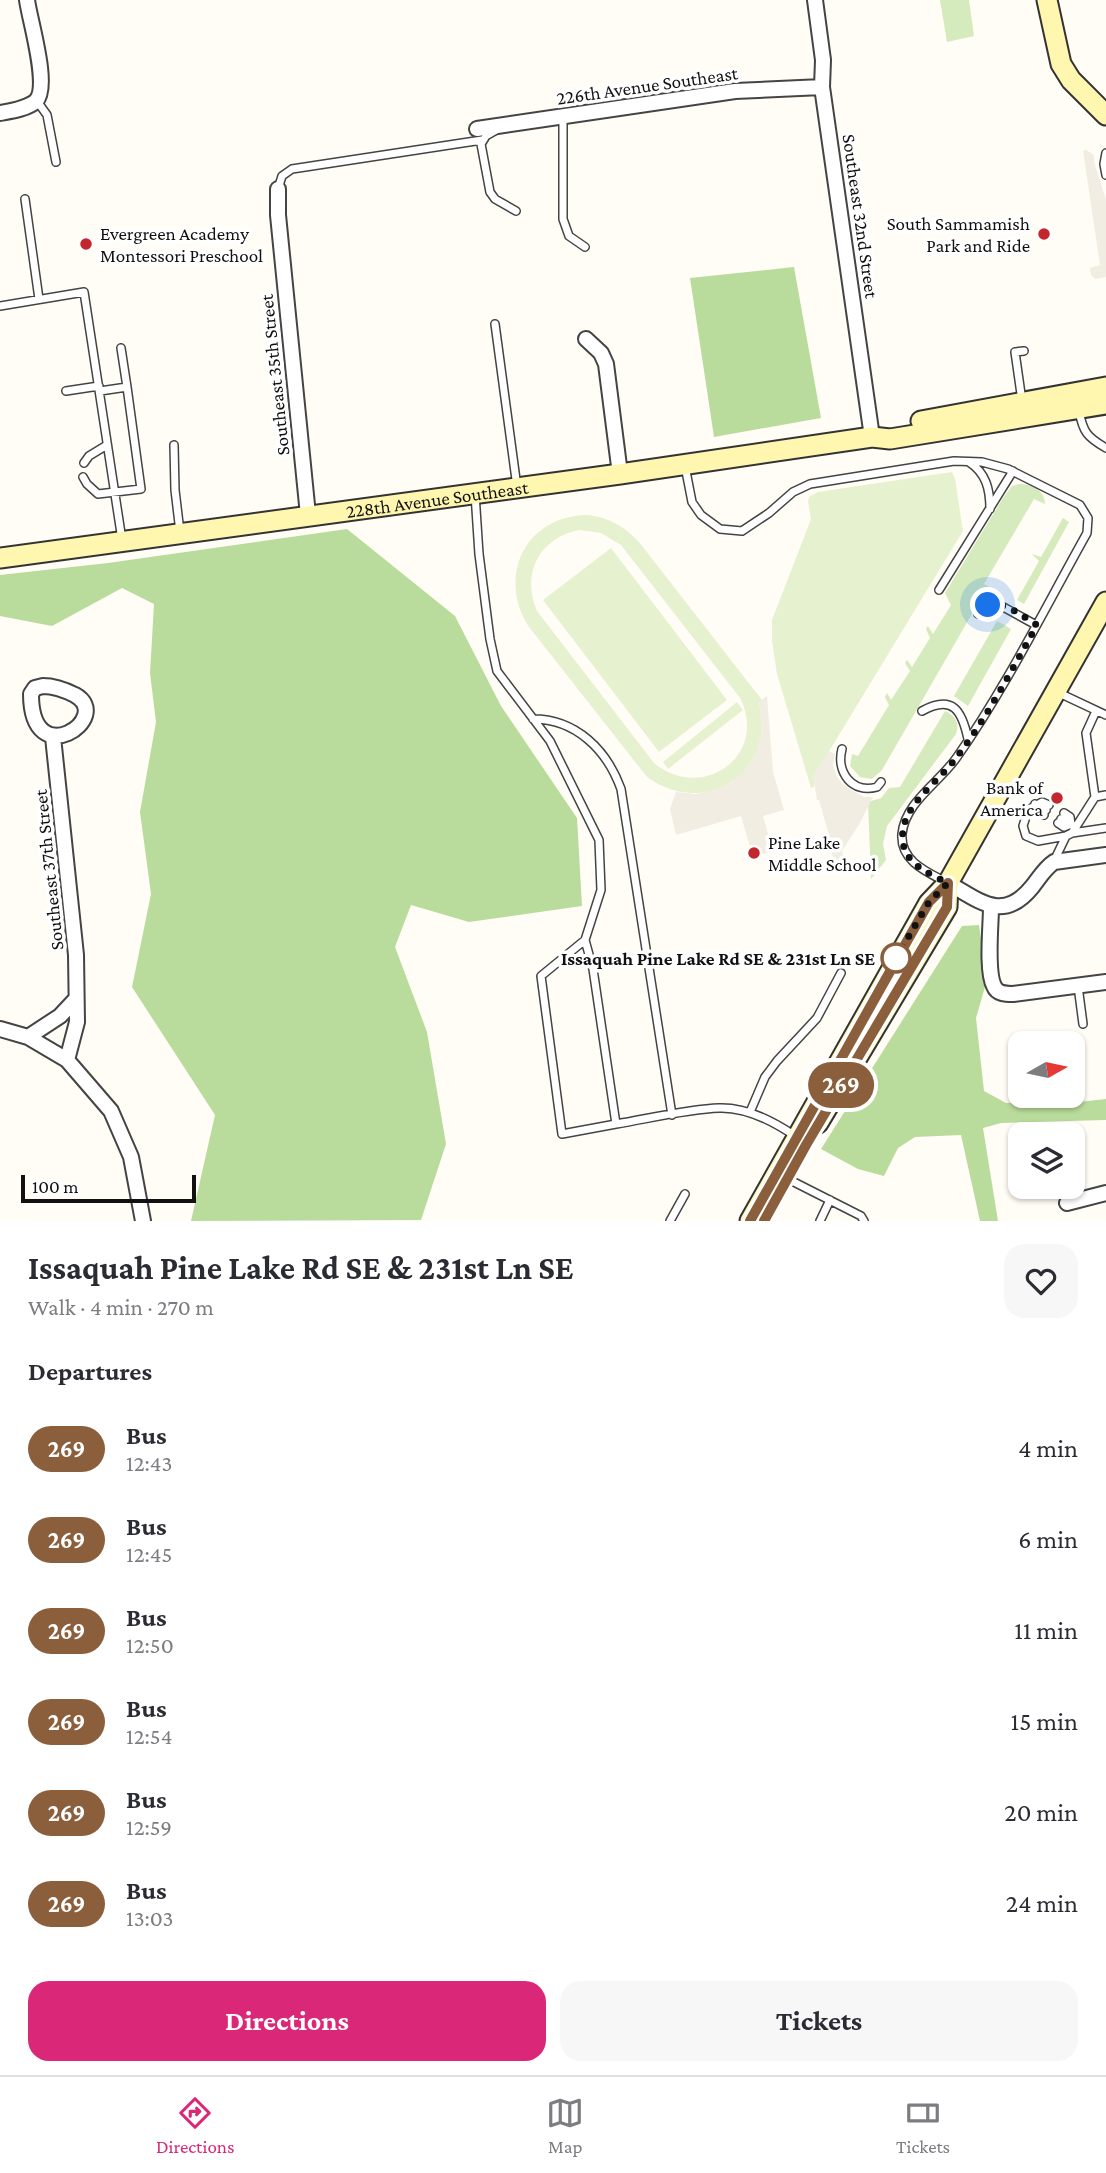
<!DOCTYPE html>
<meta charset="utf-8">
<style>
body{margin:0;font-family:"Crimson Pro",serif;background:#f7f7f7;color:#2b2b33;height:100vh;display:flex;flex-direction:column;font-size:26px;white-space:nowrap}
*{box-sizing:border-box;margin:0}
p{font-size:23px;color:#7c7c81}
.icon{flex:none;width:38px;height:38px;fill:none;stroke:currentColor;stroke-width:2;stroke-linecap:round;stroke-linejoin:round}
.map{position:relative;height:1221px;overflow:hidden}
.panel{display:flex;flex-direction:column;background:#fff;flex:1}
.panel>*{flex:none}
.badge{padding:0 14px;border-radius:23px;font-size:24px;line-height:46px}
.needle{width:46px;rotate:81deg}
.buttons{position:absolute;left:1008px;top:1031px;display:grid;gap:14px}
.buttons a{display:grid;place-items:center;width:77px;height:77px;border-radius:14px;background:#fff;box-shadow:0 2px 5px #0004;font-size:35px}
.scale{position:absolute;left:21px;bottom:18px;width:175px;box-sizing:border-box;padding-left:7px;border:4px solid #111;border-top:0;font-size:19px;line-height:24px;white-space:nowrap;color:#111;-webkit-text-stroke:5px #fff;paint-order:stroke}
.you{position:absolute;width:35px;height:35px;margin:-18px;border:5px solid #fff;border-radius:50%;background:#1a73e8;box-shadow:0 0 0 10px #1a73e833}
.map>.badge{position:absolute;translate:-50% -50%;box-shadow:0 0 0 4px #fff}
h2{padding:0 28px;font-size:26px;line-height:63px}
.round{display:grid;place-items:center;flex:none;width:74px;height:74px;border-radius:21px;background:#f7f7f7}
.summary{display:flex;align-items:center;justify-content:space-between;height:119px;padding:0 28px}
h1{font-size:33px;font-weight:700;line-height:52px}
.button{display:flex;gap:14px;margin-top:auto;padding:14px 28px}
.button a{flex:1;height:80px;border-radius:21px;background:#db2777;color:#fff;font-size:28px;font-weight:700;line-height:80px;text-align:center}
.button a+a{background:#f7f7f7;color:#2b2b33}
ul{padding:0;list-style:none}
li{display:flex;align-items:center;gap:21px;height:91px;padding:0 28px}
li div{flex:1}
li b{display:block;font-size:26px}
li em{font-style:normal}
li .badge{min-width:77px;font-weight:700;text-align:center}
.tab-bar{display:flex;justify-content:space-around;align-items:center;height:98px;border-top:2px solid #e1e1e2;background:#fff;font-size:19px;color:#7c7c81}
.tab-bar a{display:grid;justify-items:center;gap:4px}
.tab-bar .on{color:#db2777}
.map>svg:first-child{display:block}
.green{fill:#d5ebbd}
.forest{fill:#b9dc9c}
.pitch{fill:#e6f2cf;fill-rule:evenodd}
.plaza{fill:#f1ede2}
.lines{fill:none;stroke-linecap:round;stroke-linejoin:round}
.lane-casing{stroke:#444;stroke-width:10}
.street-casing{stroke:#444;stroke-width:18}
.secondary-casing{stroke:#333;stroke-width:23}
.lane{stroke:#fff;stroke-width:7}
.street{stroke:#fff;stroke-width:14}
.secondary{stroke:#fff6b0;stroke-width:19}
.line-casing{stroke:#fff;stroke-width:16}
.line{stroke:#8b5e3c;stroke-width:10}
.walk{stroke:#111;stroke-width:7;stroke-dasharray:0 12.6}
.poi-dot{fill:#c4262e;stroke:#fff;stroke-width:2.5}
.stop-dot{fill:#fff;stroke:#8b5e3c;stroke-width:3.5}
.labels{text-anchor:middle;stroke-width:7;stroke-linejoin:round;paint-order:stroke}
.street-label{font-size:19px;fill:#111;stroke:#fff}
.poi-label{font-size:19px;fill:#111;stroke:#fff;text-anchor:end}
.stop-label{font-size:19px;font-weight:bold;fill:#111;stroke:#fff;text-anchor:end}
</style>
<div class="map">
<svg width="1106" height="1221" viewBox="0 0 1106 1221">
<rect width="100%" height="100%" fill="#fffdf5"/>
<!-- green -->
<path class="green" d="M 940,0 L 969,0 L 974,36 L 947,42 Z
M 1019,484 C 1031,484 1045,490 1045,504 L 1034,499 L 984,584 L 996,591 L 991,599 L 982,602 L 973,612 L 882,770 L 872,779 L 860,777 L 850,766 L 852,754 L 858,756 L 889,705 L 885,697 L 887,693 L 891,700 L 910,671 L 905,663 L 907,660 L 912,667 L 930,638 L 926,629 L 928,626 L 933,634 L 951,605 L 945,593 L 1003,498 L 1012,486 Z
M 1063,518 L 1069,522 L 1024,604 L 1017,600 L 1039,561 L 1032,554 L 1041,557 Z
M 997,621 L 1011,629 L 968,706 L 954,696 Z
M 945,711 C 955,715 960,724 956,734 L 887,826 L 883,844 L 886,860 L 871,879 L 868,802 L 881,798 L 889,788 L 900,787 Z"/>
<!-- forest -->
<path class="forest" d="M 794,267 L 821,418 L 714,437 L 690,278 Z
M 347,529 L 455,616 L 501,706 L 577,818 L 582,906 L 469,922 L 411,905 L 395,947 L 427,1032 L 446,1144 L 421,1220 L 191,1221 L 215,1115 L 132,987 L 151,894 L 140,812 L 156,722 L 150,673 L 154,604 L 122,588 L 52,626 L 0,616 L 0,575 L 108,563 Z
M 979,925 L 987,980 L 976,1018 L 984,1091 L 1006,1103 L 1079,1102 L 1106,1099 L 1106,1120 L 1001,1123 L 983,1128 L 998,1221 L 980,1221 L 961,1135 L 915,1137 L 898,1148 L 884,1176 L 858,1169 L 821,1149 L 962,926 Z"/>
<!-- pitch -->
<path class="pitch" d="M 952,472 L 955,479 L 963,531 L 814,776 L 814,787 L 811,788 L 777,674 L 772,641 L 772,620 L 811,519 L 808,502 L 809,497 L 818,492 Z
M 588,515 C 610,518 624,526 639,542 L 762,700 L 759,703 C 777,773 705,819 647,777 L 529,627 C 496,576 526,515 588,515 ZM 579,530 L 601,533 L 621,545 L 740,698 C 769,755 703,803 654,763 L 537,611 C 521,574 539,538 579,530 Z
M 611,548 L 727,700 L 659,752 L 543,600 Z
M 737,702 L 743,710 L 668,769 L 663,762 Z"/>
<!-- plaza -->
<path class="plaza" d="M 1086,150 L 1094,155 L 1094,162 L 1106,200 L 1106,277 L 1095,279 L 1091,275 L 1090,268 L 1100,265 L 1083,151 Z
M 767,696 L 773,772 L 784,810 L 763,816 L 773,851 L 753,857 L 741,816 L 676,835 L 670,809 L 676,792 L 696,794 L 715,790 L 732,782 L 744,771 L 754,758 L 759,744 L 762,729 L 759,702 Z
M 829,751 L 835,754 L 833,765 L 836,775 L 843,785 L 864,797 L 873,797 L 860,823 L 842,851 L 844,858 L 834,861 L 827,836 L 829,835 L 819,800 L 817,800 L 813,776 Z"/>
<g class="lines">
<defs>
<path id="lane" d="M 37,101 L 47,115 L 56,162
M 563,116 L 563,219 L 569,236 L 585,247
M 498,129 L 486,136 L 481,144 L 490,192 L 495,199 L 516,211
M 1106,153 L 1104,164 L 1106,175
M 278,189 L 282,176 L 292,169 L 482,140
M 25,199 L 39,299
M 0,306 L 84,292 L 122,540
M 495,324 L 517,487
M 66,391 L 99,386
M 100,391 L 127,387 L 121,348
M 1022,401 L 1015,352 L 1024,351
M 1079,411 C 1083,432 1087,437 1106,448
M 174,445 L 175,490 L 180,532
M 969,462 C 986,473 990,489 990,509
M 84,463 L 89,456 L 107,445
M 685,466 L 692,502 L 701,515 L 720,529 L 742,531 L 769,513 L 793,492 L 810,484 L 954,461 L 982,462 L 1008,469 L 1080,505 L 1088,518 L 1087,533 C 1045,608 1006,687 957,757 C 940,782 905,802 902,834 C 900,861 927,872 946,882
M 83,477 L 87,484 L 98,494 L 141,489 L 127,387
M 475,494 L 479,554 L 490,639 L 497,671 L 550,741 L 599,840 L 601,890 L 585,940 L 593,969 L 616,1124 C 647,1119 688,1109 719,1108 C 746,1107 773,1121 795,1136
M 939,590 L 1013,471
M 978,614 L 983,608 L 996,603 L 1036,625
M 1057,692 L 1106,715
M 922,711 C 953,694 962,711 968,739
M 533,719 C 576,719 607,750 621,789 L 672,1115
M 842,749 C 836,772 852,794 877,787 L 881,782
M 1095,797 L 1106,795
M 1035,804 L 1037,812 L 1044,815
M 1035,804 L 1046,810
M 1049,805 L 1042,802 L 1028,810 L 1023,826 L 1026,836 L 1038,841 L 1066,836
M 1064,813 L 1070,817 L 1071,824
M 1061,819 L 1076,827
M 1058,823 L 1064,827 L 1071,824
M 1072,833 L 1106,828
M 1054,861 L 1066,836 L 1072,833 L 1095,797 L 1086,733 L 1096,711
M 585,940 L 541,976 L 562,1134 L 616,1124
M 1078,986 L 1083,1024
M 750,1112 L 765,1077 L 777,1061 L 817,1018 L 841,973
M 779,1181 L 788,1179 L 861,1216 L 864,1221
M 670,1221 L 685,1194
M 820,1221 L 830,1200"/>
<path id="street" d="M 815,0 L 823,60 L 822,87 L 872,437
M 0,113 C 11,111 27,109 36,101 C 50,86 30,22 27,0
M 477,129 L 735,91 L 822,87
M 278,189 L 278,215 L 308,515
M 586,339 L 601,353 L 606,364 L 620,474
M 43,686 C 55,686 65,690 75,695 C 115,717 31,775 31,694 L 35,688 Z
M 53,737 L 76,955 L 77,1022 L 67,1060
M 948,883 C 980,901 1003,923 1032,887 C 1039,878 1045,868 1054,862 L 1106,855
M 991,907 C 991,925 986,971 994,986 C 997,994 1006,994 1013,994 L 1106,982
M 0,1029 L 28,1037 L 67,1060 L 111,1111 L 131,1157 L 143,1221
M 28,1037 L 60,1016 L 75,1000
M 1067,1203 L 1106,1193"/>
<g id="secondary">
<path d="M 1047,0 L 1061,64 L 1071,80 L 1106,115"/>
<path d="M 921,421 L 1106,387"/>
<path id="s1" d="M 0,558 L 620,474 L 872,437 L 890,439 L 1106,404"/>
<path d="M 818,1123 L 947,907 L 948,883"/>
<path d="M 750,1221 L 929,903 L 948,883 L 1106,602"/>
</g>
</defs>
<!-- lane casing -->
<use href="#lane" class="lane-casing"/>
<!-- street casing -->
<use href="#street" class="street-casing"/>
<!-- secondary casing -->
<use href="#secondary" class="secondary-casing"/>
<!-- lane -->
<use href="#lane" class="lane"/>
<!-- street -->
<use href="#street" class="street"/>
<!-- secondary -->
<use href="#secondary" class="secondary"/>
</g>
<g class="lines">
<defs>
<path id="line" d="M 750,1221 L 929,902 L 948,883 L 947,907 L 806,1145 L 764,1221"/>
</defs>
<!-- line casing -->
<use href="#line" class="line-casing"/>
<!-- line -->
<use href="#line" class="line"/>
<!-- walk -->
<path class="walk" d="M 896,958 L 929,902 L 948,883 C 930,874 905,864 903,842 C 898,807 938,783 956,758 C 987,718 1012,669 1037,625 C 1022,616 1005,601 988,605"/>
</g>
<!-- markers -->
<g class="poi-dot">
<circle cx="1044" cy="234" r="7"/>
<circle cx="86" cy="244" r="7"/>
<circle cx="1057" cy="798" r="7"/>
<circle cx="754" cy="853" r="7"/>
</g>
<circle class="stop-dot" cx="896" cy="958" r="14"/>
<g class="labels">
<!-- street labels -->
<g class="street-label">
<text transform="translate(647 85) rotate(-8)" y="7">226th Avenue Southeast</text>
<text transform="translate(861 216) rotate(82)" y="7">Southeast 32nd Street</text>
<text transform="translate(274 375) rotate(-96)" y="7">Southeast 35th Street</text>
<text dy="7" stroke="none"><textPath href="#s1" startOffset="441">228th Avenue Southeast</textPath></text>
<text transform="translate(48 870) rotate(-96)" y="7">Southeast 37th Street</text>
</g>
<!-- poi labels -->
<g class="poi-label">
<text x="1030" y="230">South Sammamish<tspan x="1030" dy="22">Park and Ride</tspan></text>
<text x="100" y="240" text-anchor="start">Evergreen Academy<tspan x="100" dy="22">Montessori Preschool</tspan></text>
<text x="1043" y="794">Bank of<tspan x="1043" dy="22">America</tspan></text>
<text x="768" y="849" text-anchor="start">Pine Lake<tspan x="768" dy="22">Middle School</tspan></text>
</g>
<!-- stop labels -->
<g class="stop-label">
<text x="875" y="965">Issaquah Pine Lake Rd SE &amp; 231st Ln SE</text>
</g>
</g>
</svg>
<div class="buttons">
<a><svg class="needle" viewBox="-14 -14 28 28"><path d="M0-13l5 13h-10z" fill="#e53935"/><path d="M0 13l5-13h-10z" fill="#7c7c81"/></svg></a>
<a><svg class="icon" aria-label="layers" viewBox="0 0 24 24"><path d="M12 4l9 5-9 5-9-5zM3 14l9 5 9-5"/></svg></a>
</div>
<div class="scale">100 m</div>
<div class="you" style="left:988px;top:605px"></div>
<b class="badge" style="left:841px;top:1085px;background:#8b5e3c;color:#fff">269</b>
</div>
<section class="panel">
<div class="summary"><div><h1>Issaquah Pine Lake Rd SE &amp; 231st Ln SE</h1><p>Walk · 4 min · 270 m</p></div><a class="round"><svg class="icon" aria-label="heart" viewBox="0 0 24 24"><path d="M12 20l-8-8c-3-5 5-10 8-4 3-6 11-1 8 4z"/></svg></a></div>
<h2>Departures</h2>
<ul>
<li><span class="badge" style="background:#8b5e3c;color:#fff">269</span><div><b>Bus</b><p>12:43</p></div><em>4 min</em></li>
<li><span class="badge" style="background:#8b5e3c;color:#fff">269</span><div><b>Bus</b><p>12:45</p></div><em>6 min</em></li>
<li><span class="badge" style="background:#8b5e3c;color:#fff">269</span><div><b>Bus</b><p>12:50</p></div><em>11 min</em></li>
<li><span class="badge" style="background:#8b5e3c;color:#fff">269</span><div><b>Bus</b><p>12:54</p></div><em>15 min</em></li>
<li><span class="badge" style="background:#8b5e3c;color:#fff">269</span><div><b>Bus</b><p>12:59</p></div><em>20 min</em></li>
<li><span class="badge" style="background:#8b5e3c;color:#fff">269</span><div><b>Bus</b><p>13:03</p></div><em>24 min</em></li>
</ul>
<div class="button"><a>Directions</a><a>Tickets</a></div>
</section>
<nav class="tab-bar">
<a class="on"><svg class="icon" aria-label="directions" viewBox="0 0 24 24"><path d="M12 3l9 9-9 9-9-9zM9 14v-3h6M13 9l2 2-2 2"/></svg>Directions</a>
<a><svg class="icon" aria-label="map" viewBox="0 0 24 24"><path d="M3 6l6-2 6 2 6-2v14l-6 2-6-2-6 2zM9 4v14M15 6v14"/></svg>Map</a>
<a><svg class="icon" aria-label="tickets" viewBox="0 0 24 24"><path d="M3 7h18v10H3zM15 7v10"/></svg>Tickets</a>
</nav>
